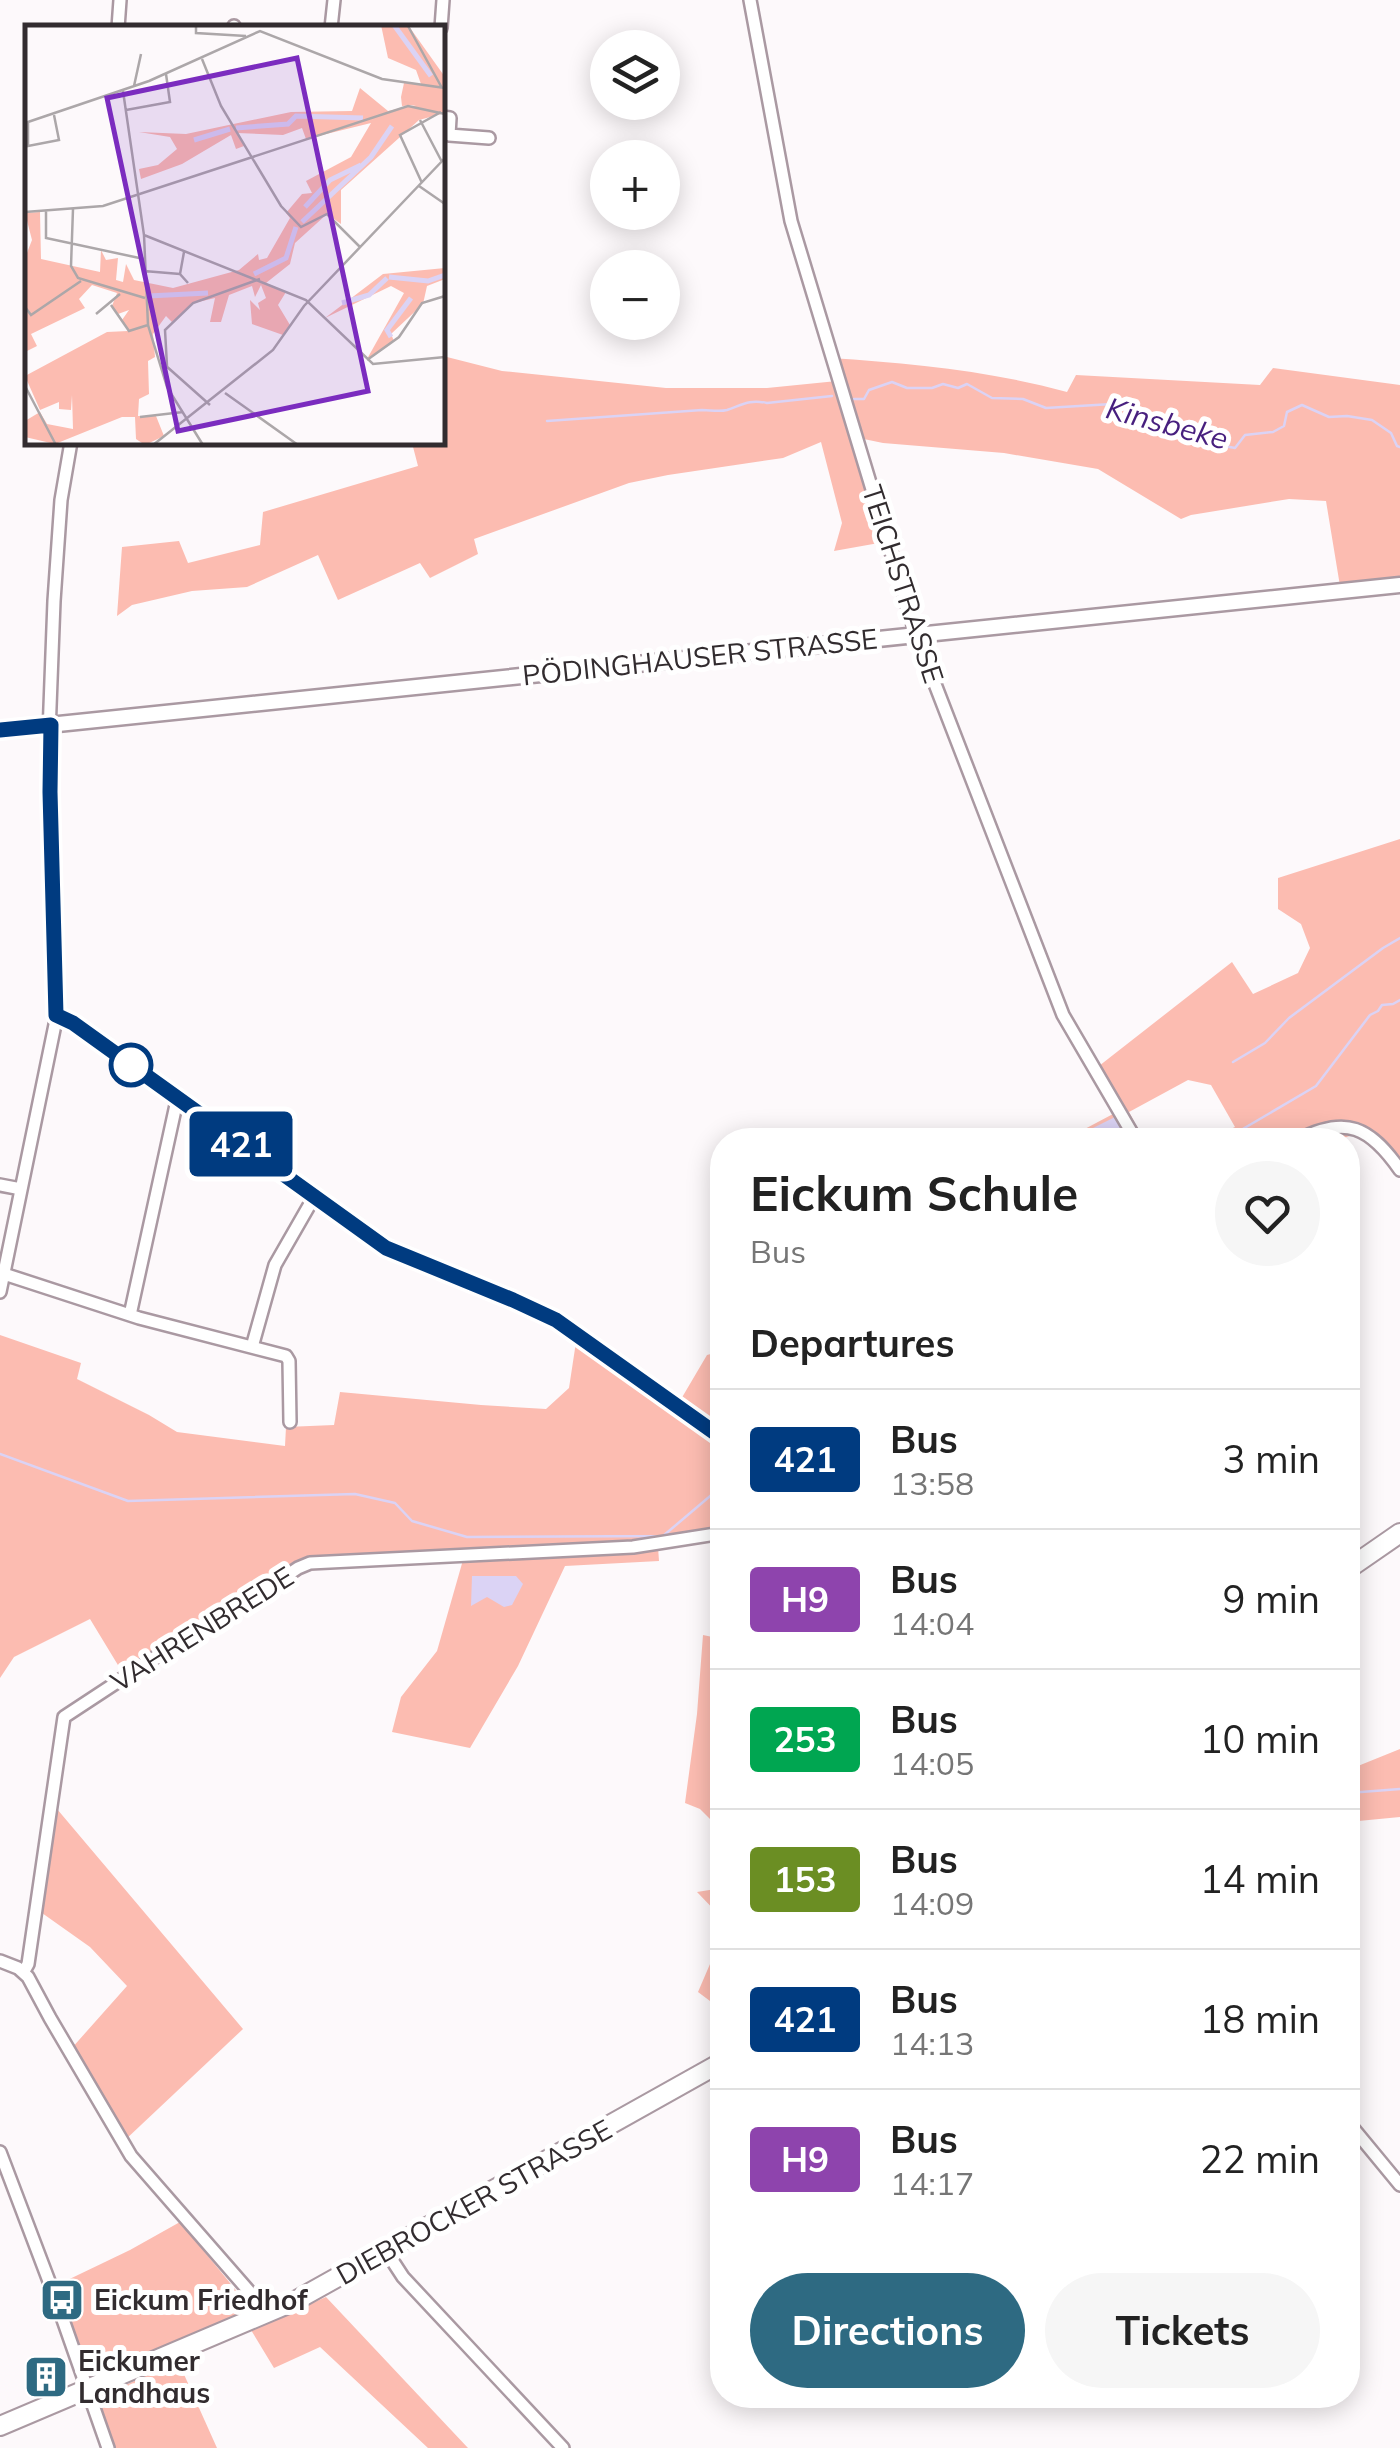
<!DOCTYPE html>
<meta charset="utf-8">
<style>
body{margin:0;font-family:Mulish,sans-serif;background:#f6f6f6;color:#222;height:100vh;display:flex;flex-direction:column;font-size:38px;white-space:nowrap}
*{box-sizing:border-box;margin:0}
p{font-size:32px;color:#767676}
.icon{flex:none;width:55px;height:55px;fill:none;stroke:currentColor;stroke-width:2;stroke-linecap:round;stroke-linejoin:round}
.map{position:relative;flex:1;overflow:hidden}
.drawer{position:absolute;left:710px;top:1128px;width:650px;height:1280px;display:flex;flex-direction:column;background:#fff;border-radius:40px;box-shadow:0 5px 25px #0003}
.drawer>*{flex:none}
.badge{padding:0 20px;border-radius:8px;font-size:35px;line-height:65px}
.fabs{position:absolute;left:590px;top:30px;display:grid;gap:20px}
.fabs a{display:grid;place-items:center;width:90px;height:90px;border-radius:50%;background:#fff;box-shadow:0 5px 25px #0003;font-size:50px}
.map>.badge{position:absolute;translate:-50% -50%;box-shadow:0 0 0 5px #fff}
h2{padding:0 40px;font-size:38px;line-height:90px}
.round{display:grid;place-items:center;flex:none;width:105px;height:105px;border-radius:52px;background:#f6f6f6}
.summary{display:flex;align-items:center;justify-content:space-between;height:170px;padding:0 40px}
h1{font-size:48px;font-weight:700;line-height:75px}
.cta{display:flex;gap:20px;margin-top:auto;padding:20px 40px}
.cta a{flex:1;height:115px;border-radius:60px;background:#2e6a82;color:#fff;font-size:40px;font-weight:700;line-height:115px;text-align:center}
.cta a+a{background:#f6f6f6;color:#222}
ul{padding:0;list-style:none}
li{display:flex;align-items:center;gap:30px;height:140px;padding:0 40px;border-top:2px solid #e0e0e0}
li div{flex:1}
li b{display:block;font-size:38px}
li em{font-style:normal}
li .badge{min-width:110px;font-weight:700;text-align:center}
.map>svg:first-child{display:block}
.green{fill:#fcbcb1}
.water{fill:#dbd3f5}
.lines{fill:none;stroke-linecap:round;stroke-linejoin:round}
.stream{stroke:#dbd3f5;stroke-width:2.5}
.minor-casing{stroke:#aa99a2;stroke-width:16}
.tertiary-casing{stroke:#aa99a2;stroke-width:19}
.secondary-casing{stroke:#aa99a2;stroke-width:22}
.minor{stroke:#fff;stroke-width:11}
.tertiary{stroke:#fff;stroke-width:14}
.secondary{stroke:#fff;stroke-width:18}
.line-casing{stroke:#fff;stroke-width:22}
.line{stroke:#003b80;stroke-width:15}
.stop-dot{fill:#fff;stroke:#003b80;stroke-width:5}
.labels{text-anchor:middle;stroke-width:10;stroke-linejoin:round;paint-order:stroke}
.street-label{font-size:28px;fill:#322c2f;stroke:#fff}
.poi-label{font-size:28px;font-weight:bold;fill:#322c2f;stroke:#fff;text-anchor:start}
.water-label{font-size:30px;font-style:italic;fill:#471f7e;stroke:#fff}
.inset-river{fill:none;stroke:#dbd3f5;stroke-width:5}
.inset-road{fill:none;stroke:#aca7a9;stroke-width:2.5}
.view{fill:#7b2cbf;fill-opacity:0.15;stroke:#7b2cbf;stroke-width:5}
.inset-edge{fill:none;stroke:#322c2f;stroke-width:5}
</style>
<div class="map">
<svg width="1400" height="2448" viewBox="0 0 1400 2448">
<rect width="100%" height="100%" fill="#fdf9fb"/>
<!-- green -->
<path class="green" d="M 443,356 L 502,371 L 666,388 L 767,388 L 837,381 L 830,358 C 910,363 990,371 1067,392 L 1076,375 L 1260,385 L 1273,368 L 1400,385 L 1400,589 L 1340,586 L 1326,501 L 1289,499 L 1191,515 L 1181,519 L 1098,469 L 1004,453 L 883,443 L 859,438 L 890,541 L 834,551 L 842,523 L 821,442 L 783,458 L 668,475 L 629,483 L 474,539 L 478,554 L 430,578 L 420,563 L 338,600 L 318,555 L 247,587 L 192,591 L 132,605 L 117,616 L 122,547 L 179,541 L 188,563 L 260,545 L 263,512 L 418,466 L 412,443 L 442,442 Z
M 1400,839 L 1400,1173 L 1375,1144 L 1353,1135 L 1337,1140 L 1206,1140 L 1235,1127 L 1211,1085 L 1188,1080 L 1129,1112 L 1144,1140 L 1064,1140 L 1113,1114 L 1090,1073 L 1232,962 L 1253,994 L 1298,973 L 1310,948 L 1301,924 L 1278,909 L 1278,878 Z
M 0,1335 L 81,1363 L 77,1379 L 149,1415 L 177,1432 L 285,1446 L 286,1427 L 334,1425 L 340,1392 L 481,1405 L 546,1409 L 569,1388 L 576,1342 L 674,1411 L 707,1355 L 722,1351 L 722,1538 L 658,1547 L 659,1561 L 565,1566 L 518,1666 L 470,1748 L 392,1732 L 401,1697 L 437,1651 L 463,1560 L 392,1563 L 303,1571 L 292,1577 L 273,1593 L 264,1590 L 124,1675 L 90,1619 L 14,1657 L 0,1678 Z
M 703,1635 L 722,1639 L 722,1831 L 700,1809 L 685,1803 L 697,1714 Z
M 1400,1749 L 1400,1817 L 1348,1822 L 1348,1770 Z
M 57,1809 L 243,2029 L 124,2141 L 71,2049 L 127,1986 L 90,1947 L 42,1913 Z
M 722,1888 L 722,1918 L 697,1892 Z
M 722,1936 L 722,2010 L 698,1992 Z
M 180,2222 L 253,2311 L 102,2374 L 88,2372 L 55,2286 L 130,2250 Z
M 326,2297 L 468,2448 L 428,2448 L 320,2347 L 274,2368 L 251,2330 Z
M 178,2361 L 217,2448 L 113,2448 L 95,2399 Z"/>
<!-- water -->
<path class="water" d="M 1115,1117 L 1128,1140 L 1069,1140 Z
M 472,1576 L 516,1576 L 523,1584 L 512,1605 L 504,1607 L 487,1597 L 471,1606 Z"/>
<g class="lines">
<!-- stream -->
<path class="stream" d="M 854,399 L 864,399 L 869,390 L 892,382 L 907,388 L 932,388 L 943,384 L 958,388 L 967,384 L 992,398 L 1023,399 L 1046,408 L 1112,404 L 1134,414 L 1147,416 L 1163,426 L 1175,426 L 1190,436 L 1201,433 L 1224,446 L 1235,448 L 1245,435 L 1273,432 L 1284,426 L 1287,412 L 1302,405 L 1329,417 L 1347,416 L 1372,420 L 1391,433 L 1397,446 L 1400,447
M 547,421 L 702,410 C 710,410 719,412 727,410 C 742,405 749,399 767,403 L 832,396
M 1233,1062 L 1265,1043 L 1289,1018 L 1383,948 L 1400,938
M 1224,1140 L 1316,1086 L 1370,1015 L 1378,1011 L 1382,1005 L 1393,1004 L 1400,1000
M 0,1454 L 128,1501 L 355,1494 L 395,1503 L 412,1521 L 467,1537 L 663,1536 L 722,1486
M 1348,1793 L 1400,1789"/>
<defs>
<path id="minor" d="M 750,0 L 791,221 L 916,635 L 1063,1015 L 1136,1140
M 118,28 L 120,0
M 234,28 L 234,26
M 331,28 L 334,0
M 441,28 L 443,0
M 442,117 L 450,118 L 449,135 L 489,138
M 57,1015 L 73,1023 L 385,1249 L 513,1299 L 556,1320 L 722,1438
M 1298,1140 C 1346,1115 1370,1127 1400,1170
M 0,1185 L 21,1189
M 4,1274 L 139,1318 L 286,1356 L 289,1361 L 290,1422
M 0,1292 L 57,1015 L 49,733 L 54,601 L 61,500 L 71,442
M 130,1315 L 176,1105 L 180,1100
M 252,1347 L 275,1265 L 314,1197
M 0,1961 L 18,1968 L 28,1977 L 50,2018 L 131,2156 L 254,2297 L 266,2314
M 24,1971 L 28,1964 L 64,1717 L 172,1646 L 252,1599 L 298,1568 L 310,1563 L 633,1547 L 722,1533
M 1348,2122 L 1400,2185
M 0,2152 L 55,2297 L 108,2448
M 386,2251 L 403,2277 L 563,2448"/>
<path id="tertiary" d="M 0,730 L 1400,585"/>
<path id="secondary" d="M 1348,1569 L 1400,1533
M 0,2426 L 295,2301 L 722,2062"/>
</defs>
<!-- minor casing -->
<use href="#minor" class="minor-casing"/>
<!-- tertiary casing -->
<use href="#tertiary" class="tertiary-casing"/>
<!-- secondary casing -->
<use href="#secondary" class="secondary-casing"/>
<!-- minor -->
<use href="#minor" class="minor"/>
<!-- tertiary -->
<use href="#tertiary" class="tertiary"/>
<!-- secondary -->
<use href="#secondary" class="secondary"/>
</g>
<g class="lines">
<defs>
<path id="line" d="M 0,730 L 51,725 L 50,792 L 56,1015 L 73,1023 L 386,1248 L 513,1300 L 556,1320 L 722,1438"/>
</defs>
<!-- line casing -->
<use href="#line" class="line-casing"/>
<!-- line -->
<use href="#line" class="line"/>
</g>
<!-- icons -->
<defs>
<symbol id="bus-square" viewBox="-11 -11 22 22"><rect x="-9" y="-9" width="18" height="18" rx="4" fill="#2e6a82" stroke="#fff"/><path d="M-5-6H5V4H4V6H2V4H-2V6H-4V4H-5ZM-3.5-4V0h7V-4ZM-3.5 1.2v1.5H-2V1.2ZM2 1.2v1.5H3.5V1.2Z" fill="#fff"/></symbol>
<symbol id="building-square" viewBox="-11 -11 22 22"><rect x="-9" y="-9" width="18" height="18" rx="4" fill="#2e6a82" stroke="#fff"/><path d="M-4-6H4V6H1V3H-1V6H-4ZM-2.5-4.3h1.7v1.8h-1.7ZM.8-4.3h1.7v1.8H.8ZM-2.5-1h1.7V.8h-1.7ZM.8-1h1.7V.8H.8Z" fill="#fff"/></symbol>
</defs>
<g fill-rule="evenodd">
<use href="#bus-square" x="37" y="2275" width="50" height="50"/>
<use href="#building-square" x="21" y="2352" width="50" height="50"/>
</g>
<!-- markers -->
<circle class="stop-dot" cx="131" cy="1065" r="20"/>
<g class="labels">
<!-- street labels -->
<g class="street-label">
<text transform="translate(903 584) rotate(72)" y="10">TEICHSTRASSE</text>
<text transform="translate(700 657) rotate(-6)" y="10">PÖDINGHAUSER STRASSE</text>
<text transform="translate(202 1629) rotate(-32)" y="10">VAHRENBREDE</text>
<text transform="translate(474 2202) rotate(-29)" y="10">DIEBROCKER STRASSE</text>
</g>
<!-- poi labels -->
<g class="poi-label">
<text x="94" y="2310">Eickum Friedhof</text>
<text x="78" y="2371">Eickumer<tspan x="78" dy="32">Landhaus</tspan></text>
</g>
<!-- water labels -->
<g class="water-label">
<text transform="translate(1167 424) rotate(15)" y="10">Kinsbeke</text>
</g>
</g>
<!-- overview -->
<g transform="translate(25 25)">
<rect width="420" height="420" fill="#fdf9fb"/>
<path d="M 356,0 L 383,0 L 420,52 L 420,88 L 394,95 L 316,165 L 316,199 L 302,189 L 270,218 L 265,239 L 241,258 L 261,267 L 253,280 L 265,300 L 258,310 L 227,299 L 225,275 L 235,285 L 233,278 L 241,273 L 236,260 L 230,272 L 227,261 L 204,270 L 196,297 L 185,297 L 190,273 L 169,278 L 147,297 L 141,291 L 128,309 L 130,332 L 123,336 L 124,369 L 114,374 L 113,391 L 131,391 L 139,411 L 120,420 L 111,414 L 110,392 L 97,392 L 30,419 L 0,412 L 0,396 L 15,387 L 22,399 L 48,404 L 47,370 L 46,385 L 34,384 L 34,377 L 15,385 L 0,351 L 82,307 L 103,306 L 97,295 L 104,285 L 93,289 L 87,281 L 92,268 L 67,260 L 54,274 L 60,283 L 6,309 L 12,321 L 0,327 L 0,233 L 7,215 L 0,188 L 15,187 L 16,234 L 75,247 L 76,225 L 81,235 L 93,233 L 91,255 L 98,257 L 101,239 L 109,255 L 148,263 L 214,245 L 233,229 L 234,235 L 242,233 L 265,193 L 261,188 L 277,169 L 287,168 L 281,156 L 326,132 L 346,98 L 281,114 L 277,103 L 258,110 L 212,108 L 219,121 L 211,124 L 206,110 L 157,139 L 116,154 L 114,144 L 133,140 L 152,124 L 145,112 L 114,107 L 161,109 L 266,87 L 327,86 L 335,63 L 363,86 L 391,80 L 377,81 L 376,72 L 379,58 L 396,59 L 391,45 L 363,33 ZM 420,243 L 420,254 L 402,261 L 398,279 L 366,309 L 369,316 L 342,334 L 379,268 L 366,261 L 300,293 L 358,249 Z" fill="#fcbcb1"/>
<path class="inset-river" d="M 369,0 L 406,51M 211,103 L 263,99 L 271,91 L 338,93M 169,115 L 205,104M 280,182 L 305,155 L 336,140M 277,197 L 346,132 L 367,101M 229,249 L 261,233 L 271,202M 364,252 L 403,256 L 420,250M 123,271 L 183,268M 317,278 L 344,270 L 362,253M 366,312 L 362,305 L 386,273"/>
<path class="inset-road" d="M 171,0 L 171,8 L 221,11M 383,1 L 417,63M 177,34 L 196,81 L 256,181 L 276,202 L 302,189 L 335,222M 109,61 L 116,29M 98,66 L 119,210 L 123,300 L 142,362 L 178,420M 101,85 L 145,77 L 141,49M 395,95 L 417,137M 3,97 L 3,121 L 34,115 L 29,90M 0,98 L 124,56 L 235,6 L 357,54 L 420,63M 397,158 L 375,110 L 416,87M 394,161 L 420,179M 48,184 L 46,241 L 53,253 L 120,273M 21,186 L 21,213 L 119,234M 0,187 L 78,181 L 383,81 L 420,89M 119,210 L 281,275 L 348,339 L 420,332M 159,227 L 155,249 L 163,258M 119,246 L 155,249M 86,280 L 104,306 L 123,300M 0,282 L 6,290 L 56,256M 71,289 L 95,269M 342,335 L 374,312 L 397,278 L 420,271M 140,340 L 185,380M 142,341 L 140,305 L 168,278 L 235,254M 0,361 L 31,420M 200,368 L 273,420M 115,392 L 158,387M 128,420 L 248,325 L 279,281 L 420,133"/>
<path class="view" d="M 272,33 L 343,366 L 153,406 L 82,73 Z"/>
<rect width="420" height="420" class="inset-edge"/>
</g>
</svg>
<div class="fabs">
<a><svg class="icon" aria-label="layers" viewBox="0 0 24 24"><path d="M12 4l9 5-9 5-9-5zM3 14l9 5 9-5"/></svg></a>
<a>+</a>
<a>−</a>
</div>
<b class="badge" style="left:241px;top:1144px;background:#003b80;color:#fff">421</b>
<section class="drawer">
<div class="summary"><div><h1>Eickum Schule</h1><p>Bus</p></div><a class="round"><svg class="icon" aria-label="heart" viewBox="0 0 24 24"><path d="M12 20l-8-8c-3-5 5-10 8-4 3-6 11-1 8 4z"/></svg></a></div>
<h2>Departures</h2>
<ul>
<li><span class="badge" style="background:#003b80;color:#fff">421</span><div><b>Bus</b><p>13:58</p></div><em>3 min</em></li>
<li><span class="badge" style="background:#8e44ad;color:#fff">H9</span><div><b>Bus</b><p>14:04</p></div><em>9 min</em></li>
<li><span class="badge" style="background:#00a651;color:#fff">253</span><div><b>Bus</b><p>14:05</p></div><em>10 min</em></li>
<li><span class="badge" style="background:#6b8e23;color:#fff">153</span><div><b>Bus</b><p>14:09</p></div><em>14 min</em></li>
<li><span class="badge" style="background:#003b80;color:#fff">421</span><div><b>Bus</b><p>14:13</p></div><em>18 min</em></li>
<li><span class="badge" style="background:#8e44ad;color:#fff">H9</span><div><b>Bus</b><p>14:17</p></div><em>22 min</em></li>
</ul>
<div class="cta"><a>Directions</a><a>Tickets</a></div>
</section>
</div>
